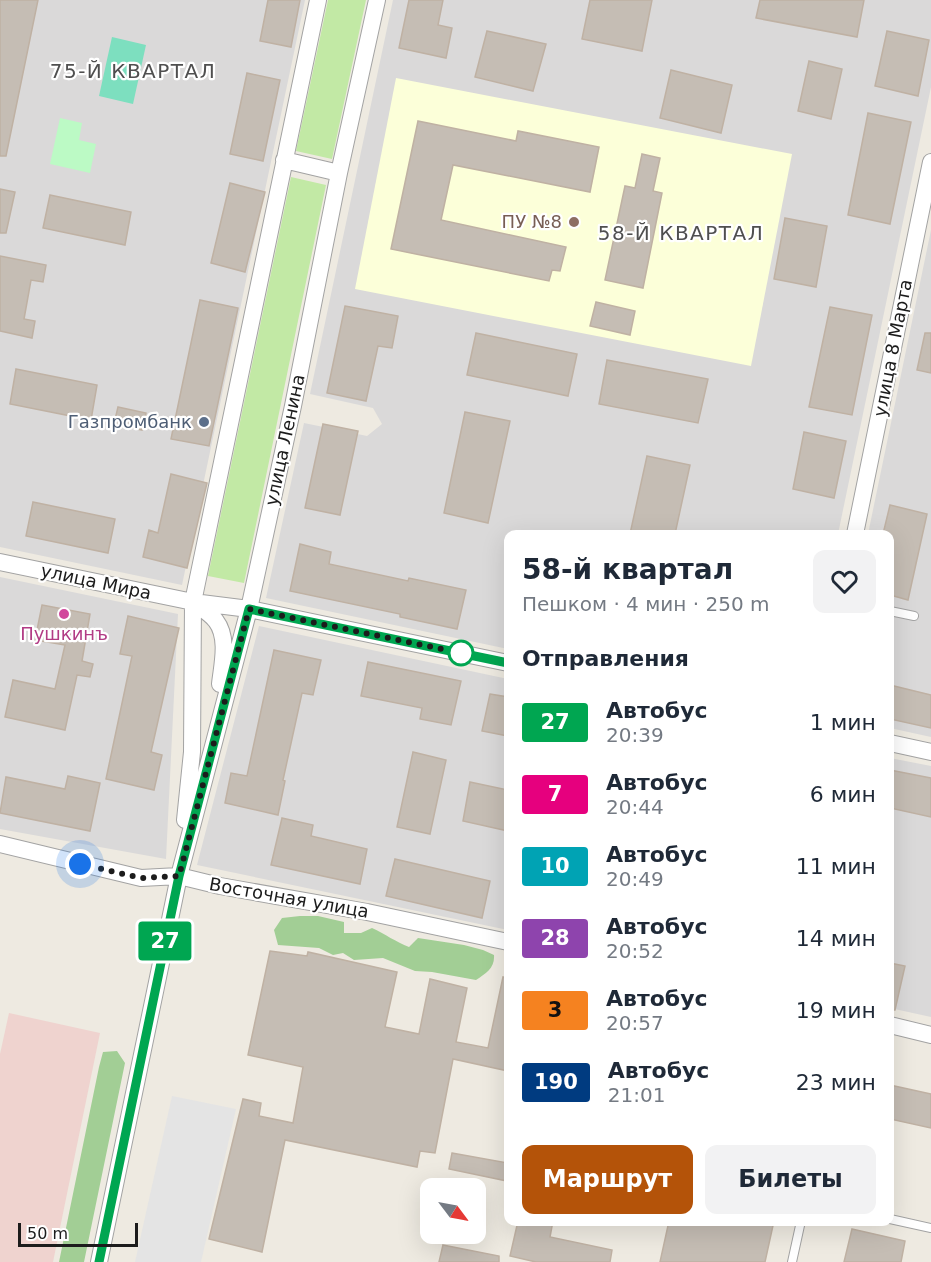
<!DOCTYPE html>
<html lang="ru">
<meta charset="utf-8">
<style>
body{margin:0;font-family:"DejaVu Sans",sans-serif;background:#f2f2f3;color:#1f2937;height:100vh;display:flex;flex-direction:column;font-size:22px;white-space:nowrap}
*{box-sizing:border-box;margin:0}
p{font-size:20px;color:#747a83}
.icon{flex:none;width:33px;height:33px;fill:none;stroke:currentColor;stroke-width:2;stroke-linecap:round;stroke-linejoin:round}
.map{position:relative;flex:1;overflow:hidden}
.side{position:absolute;left:504px;top:530px;width:390px;height:696px;display:flex;flex-direction:column;background:#fff;border-radius:12px;box-shadow:0 6px 24px #0002}
.side>*{flex:none}
.badge{padding:0 12px;border-radius:4px;font-size:21px;line-height:39px}
.needle{width:39px;rotate:122deg}
.buttons{position:absolute;left:420px;top:1178px;display:grid;gap:12px}
.buttons a{display:grid;place-items:center;width:66px;height:66px;border-radius:12px;background:#fff;box-shadow:0 6px 24px #0002;font-size:30px}
.scale{position:absolute;left:18px;bottom:15px;width:120px;box-sizing:border-box;padding-left:6px;border:3px solid #1c1c1c;border-top:0;font-size:16px;line-height:21px;white-space:nowrap;color:#1c1c1c;-webkit-text-stroke:4px #fff;paint-order:stroke}
.you{position:absolute;width:30px;height:30px;margin:-15px;border:4px solid #fff;border-radius:50%;background:#1a73e8;box-shadow:0 0 0 9px #1a73e833}
.map>.badge{position:absolute;translate:-50% -50%;box-shadow:0 0 0 3px #fff}
h2{padding:0 18px;font-size:22px;line-height:54px}
.round{display:grid;place-items:center;flex:none;width:63px;height:63px;border-radius:12px;background:#f2f2f3}
.overview{display:flex;align-items:center;justify-content:space-between;height:102px;padding:0 18px}
h1{font-size:28px;font-weight:800;line-height:45px}
.action{display:flex;gap:12px;margin-top:auto;padding:12px 18px}
.action a{flex:1;height:69px;border-radius:12px;background:#b45309;color:#fff;font-size:24px;font-weight:800;line-height:69px;text-align:center}
.action a+a{background:#f2f2f3;color:#1f2937}
ul{padding:0;list-style:none}
li{display:flex;align-items:center;gap:18px;height:72px;padding:0 18px}
li div{flex:1}
li b{display:block;font-size:22px}
li em{font-style:normal}
li .badge{min-width:66px;font-weight:700;text-align:center}
.map>svg:first-child{display:block}
.residential{fill:#dad9d9}
.commercial{fill:#efd3cf}
.education{fill:#fcffd9}
.grass{fill:#c2e9a5}
.forest{fill:#a2ce95}
.park{fill:#bcfac5}
.pitch{fill:#7ddfbf}
.parking{fill:#e4e4e4}
.building{fill:#c5bdb4;stroke:#bfb1a3;stroke-width:1.5}
.lines{fill:none;stroke-linecap:round;stroke-linejoin:round}
.service-casing{stroke:#a3a3a3;stroke-width:10}
.minor-casing{stroke:#a3a3a3;stroke-width:18}
.service{stroke:#fff;stroke-width:8}
.minor{stroke:#fff;stroke-width:16}
.line-casing{stroke:#fff;stroke-width:14}
.line{stroke:#00a651;stroke-width:9}
.walk{stroke:#1c1c1c;stroke-width:6;stroke-dasharray:0 10.8}
.education-dot{fill:#8d6e63;stroke:#fff;stroke-width:2}
.service-dot{fill:#5c6f8a;stroke:#fff;stroke-width:2}
.hotel-dot{fill:#d1479c;stroke:#fff;stroke-width:2}
.stop-dot{fill:#fff;stroke:#00a651;stroke-width:3}
.labels{text-anchor:middle;stroke-width:4.5;stroke-linejoin:round;paint-order:stroke}
.education-label{font-size:18px;fill:#785e54;stroke:#fff;text-anchor:end}
.street-label{font-size:18px;fill:#1c1c1c;stroke:#fff}
.service-label{font-size:18px;fill:#4e5e75;stroke:#fff;text-anchor:end}
.hotel-label{font-size:18px;fill:#b23c85;stroke:#fff}
.neighbourhood-label{font-size:20px;letter-spacing:1.5px;fill:#4f4f4f;stroke:#fff}
</style>
<div class="map">
<svg width="931" height="1262" viewBox="0 0 931 1262">
<rect width="100%" height="100%" fill="#eeeae1"/>
<!-- residential -->
<path class="residential" d="M 0,0 L 305,0 L 182,585 L 0,547 Z
M 393,0 L 931,0 L 931,87 L 838,534 L 508,534 L 508,649 L 266,598 L 304,423 L 367,436 L 382,424 L 373,408 L 310,394 Z
M 931,230 L 931,737 L 890,728 L 890,534 L 868,534 Z
M 0,577 L 178,614 L 166,859 L 0,829 Z
M 259,626 L 508,679 L 508,930 L 197,865 Z
M 890,758 L 931,766 L 931,1017 L 890,1008 Z"/>
<!-- commercial -->
<path class="commercial" d="M 9,1013 L 100,1033 L 53,1262 L 0,1262 L 0,1054 Z"/>
<!-- education -->
<path class="education" d="M 396,78 L 792,154 L 751,366 L 355,289 Z"/>
<!-- grass -->
<path class="grass" d="M 328,0 L 366,0 L 332,159 L 296,151 Z
M 291,177 L 326,185 L 244,583 L 208,576 Z"/>
<!-- forest -->
<path class="forest" d="M 300,916 L 318,916 L 344,922 L 344,933 L 361,933 L 372,928 C 385,934 396,942 409,947 L 418,938 L 464,945 L 483,950 L 494,955 C 495,968 486,973 476,980 L 432,972 L 415,971 L 383,958 L 354,960 L 343,953 L 333,955 L 319,948 L 278,945 L 274,930 L 282,918 Z
M 117,1051 L 125,1063 L 84,1262 L 59,1262 L 99,1067 L 103,1052 Z"/>
<!-- park -->
<path class="park" d="M 60,118 L 82,123 L 79,140 L 96,144 L 90,173 L 50,164 Z"/>
<!-- pitch -->
<path class="pitch" d="M 112,37 L 146,45 L 133,104 L 99,96 Z"/>
<!-- parking -->
<path class="parking" d="M 172,1096 L 236,1109 L 201,1262 L 135,1262 Z"/>
<!-- building -->
<path class="building" d="M 0,0 L 38,0 L 6,156 L 0,156 Z
M 268,0 L 300,0 L 291,47 L 260,41 Z
M 409,0 L 443,0 L 438,25 L 452,28 L 446,58 L 399,48 Z
M 590,0 L 652,0 L 642,51 L 582,39 Z
M 760,0 L 864,0 L 857,37 L 756,18 Z
M 487,31 L 546,44 L 533,91 L 475,77 Z
M 887,31 L 929,40 L 918,96 L 875,86 Z
M 809,61 L 842,69 L 831,119 L 798,111 Z
M 671,70 L 732,85 L 721,133 L 660,118 Z
M 247,73 L 280,80 L 263,161 L 230,154 Z
M 868,113 L 911,122 L 890,224 L 848,215 Z
M 418,121 L 516,141 L 518,131 L 599,147 L 590,192 L 453,165 L 441,220 L 566,247 L 560,271 L 552,270 L 549,281 L 391,249 Z
M 642,154 L 660,158 L 653,191 L 662,193 L 643,288 L 605,280 L 625,186 L 635,188 Z
M 230,183 L 265,192 L 245,272 L 211,263 Z
M 0,189 L 15,192 L 6,233 L 0,233 Z
M 50,195 L 131,212 L 125,245 L 43,228 Z
M 785,218 L 827,226 L 816,287 L 774,279 Z
M 0,256 L 46,265 L 43,282 L 31,280 L 24,319 L 35,321 L 32,338 L 0,331 Z
M 200,300 L 238,308 L 209,446 L 171,439 Z
M 596,302 L 635,311 L 630,335 L 590,326 Z
M 345,306 L 398,316 L 392,348 L 378,346 L 366,401 L 327,393 Z
M 830,307 L 872,315 L 852,415 L 809,407 Z
M 476,333 L 577,354 L 568,396 L 467,375 Z
M 925,333 L 931,333 L 931,373 L 917,370 Z
M 607,360 L 708,379 L 698,423 L 599,404 Z
M 16,369 L 97,385 L 91,420 L 10,404 Z
M 118,407 L 146,413 L 142,430 L 114,424 Z
M 465,412 L 510,421 L 488,523 L 444,513 Z
M 323,424 L 358,431 L 340,515 L 305,508 Z
M 804,432 L 846,441 L 834,498 L 793,489 Z
M 647,456 L 690,465 L 675,534 L 630,534 Z
M 171,474 L 207,483 L 187,568 L 143,557 L 149,530 L 158,533 Z
M 33,502 L 115,519 L 108,553 L 26,536 Z
M 890,505 L 927,514 L 908,600 L 890,595 L 890,534 L 883,534 Z
M 300,544 L 331,552 L 329,564 L 408,581 L 409,578 L 466,590 L 457,629 L 400,617 L 400,614 L 290,591 Z
M 42,605 L 90,614 L 82,661 L 93,664 L 90,677 L 77,675 L 65,730 L 5,717 L 13,680 L 55,689 L 65,645 L 35,640 Z
M 128,616 L 179,628 L 151,752 L 162,755 L 154,790 L 106,779 L 132,656 L 120,654 Z
M 274,650 L 321,660 L 313,695 L 302,693 L 283,780 L 285,781 L 278,815 L 225,803 L 231,773 L 247,776 Z
M 368,662 L 461,681 L 451,725 L 420,719 L 422,708 L 361,696 Z
M 890,685 L 931,695 L 931,728 L 890,719 Z
M 490,694 L 508,697 L 508,736 L 482,731 Z
M 413,752 L 446,760 L 430,834 L 397,827 Z
M 890,770 L 931,778 L 931,817 L 890,808 Z
M 68,776 L 100,783 L 90,831 L 0,813 L 6,777 L 65,789 Z
M 470,782 L 508,790 L 508,831 L 463,821 Z
M 282,818 L 313,825 L 311,836 L 367,849 L 360,884 L 271,865 Z
M 395,859 L 490,881 L 482,918 L 386,896 Z
M 270,951 L 307,956 L 308,952 L 397,972 L 385,1027 L 419,1034 L 430,979 L 467,988 L 456,1042 L 488,1048 L 503,977 L 508,978 L 508,1071 L 453,1059 L 435,1153 L 420,1151 L 417,1167 L 285,1140 L 262,1252 L 209,1239 L 243,1099 L 261,1103 L 259,1116 L 293,1123 L 303,1067 L 248,1055 Z
M 890,963 L 905,966 L 895,1010 L 890,1010 Z
M 890,1085 L 931,1094 L 931,1128 L 890,1119 Z
M 452,1153 L 508,1163 L 507,1181 L 449,1169 Z
M 518,1221 L 553,1221 L 550,1237 L 612,1250 L 610,1262 L 536,1262 L 510,1256 Z
M 669,1221 L 774,1221 L 765,1262 L 660,1262 Z
M 852,1229 L 905,1241 L 901,1262 L 844,1262 Z
M 443,1245 L 499,1256 L 499,1262 L 439,1262 Z"/>
<g class="lines">
<defs>
<path id="service" d="M 890,611 L 914,616
M 890,1219 L 931,1228
M 792,1262 L 801,1221"/>
<path id="minor" d="M 284,160 L 339,173
M 855,534 L 931,162
M 0,562 L 193,602 L 249,609 L 508,663
M 193,602 C 201,608 211,614 216,621 C 229,638 222,665 220,684
M 890,743 L 931,752
M 185,820 L 192,752 L 193,602 L 318,0
M 0,844 L 141,878 L 179,876 L 220,886 L 367,912 L 508,942
M 890,1025 L 931,1035
M 99,1262 L 179,876 L 249,609 L 293,406 L 339,173 L 377,0"/>
</defs>
<!-- service casing -->
<use href="#service" class="service-casing"/>
<!-- minor casing -->
<use href="#minor" class="minor-casing"/>
<!-- service -->
<use href="#service" class="service"/>
<!-- minor -->
<use href="#minor" class="minor"/>
</g>
<g class="lines">
<defs>
<path id="line" d="M 99,1262 L 179,876 L 249,609 L 508,663"/>
</defs>
<!-- line casing -->
<use href="#line" class="line-casing"/>
<!-- line -->
<use href="#line" class="line"/>
<!-- walk -->
<path class="walk" d="M 80,864 L 141,878 L 179,876 L 249,609 L 461,653"/>
</g>
<!-- markers -->
<circle class="education-dot" cx="574" cy="222" r="6"/>
<circle class="service-dot" cx="204" cy="422" r="6"/>
<circle class="hotel-dot" cx="64" cy="614" r="6"/>
<circle class="stop-dot" cx="461" cy="653" r="12"/>
<g class="labels">
<!-- education labels -->
<g class="education-label">
<text x="562" y="228">ПУ №8</text>
</g>
<!-- street labels -->
<g class="street-label">
<text transform="translate(893 348) rotate(-79)" y="6">улица 8 Марта</text>
<text transform="translate(285 440) rotate(-78)" y="6">улица Ленина</text>
<text transform="translate(96 582) rotate(12)" y="6">улица Мира</text>
<text transform="translate(289 898) rotate(10)" y="6">Восточная улица</text>
</g>
<!-- service labels -->
<g class="service-label">
<text x="192" y="428">Газпромбанк</text>
</g>
<!-- hotel labels -->
<g class="hotel-label">
<text x="64" y="640">Пушкинъ</text>
</g>
<!-- neighbourhood labels -->
<g class="neighbourhood-label">
<text x="133" y="78">75-Й КВАРТАЛ</text>
<text x="681" y="240">58-Й КВАРТАЛ</text>
</g>
</g>
</svg>
<div class="buttons">
<a><svg class="needle" viewBox="-14 -14 28 28"><path d="M0-13l5 13h-10z" fill="#e53935"/><path d="M0 13l5-13h-10z" fill="#747a83"/></svg></a>
</div>
<div class="scale">50 m</div>
<div class="you" style="left:80px;top:864px"></div>
<b class="badge" style="left:165px;top:941px;background:#00a651;color:#fff">27</b>
<section class="side">
<div class="overview"><div><h1>58-й квартал</h1><p>Пешком · 4 мин · 250 m</p></div><a class="round"><svg class="icon" aria-label="heart" viewBox="0 0 24 24"><path d="M12 20l-8-8c-3-5 5-10 8-4 3-6 11-1 8 4z"/></svg></a></div>
<h2>Отправления</h2>
<ul>
<li><span class="badge" style="background:#00a651;color:#fff">27</span><div><b>Автобус</b><p>20:39</p></div><em>1 мин</em></li>
<li><span class="badge" style="background:#e6007e;color:#fff">7</span><div><b>Автобус</b><p>20:44</p></div><em>6 мин</em></li>
<li><span class="badge" style="background:#00a3b4;color:#fff">10</span><div><b>Автобус</b><p>20:49</p></div><em>11 мин</em></li>
<li><span class="badge" style="background:#8e44ad;color:#fff">28</span><div><b>Автобус</b><p>20:52</p></div><em>14 мин</em></li>
<li><span class="badge" style="background:#f58220;color:#111">3</span><div><b>Автобус</b><p>20:57</p></div><em>19 мин</em></li>
<li><span class="badge" style="background:#003b80;color:#fff">190</span><div><b>Автобус</b><p>21:01</p></div><em>23 мин</em></li>
</ul>
<div class="action"><a>Маршрут</a><a>Билеты</a></div>
</section>
</div>
